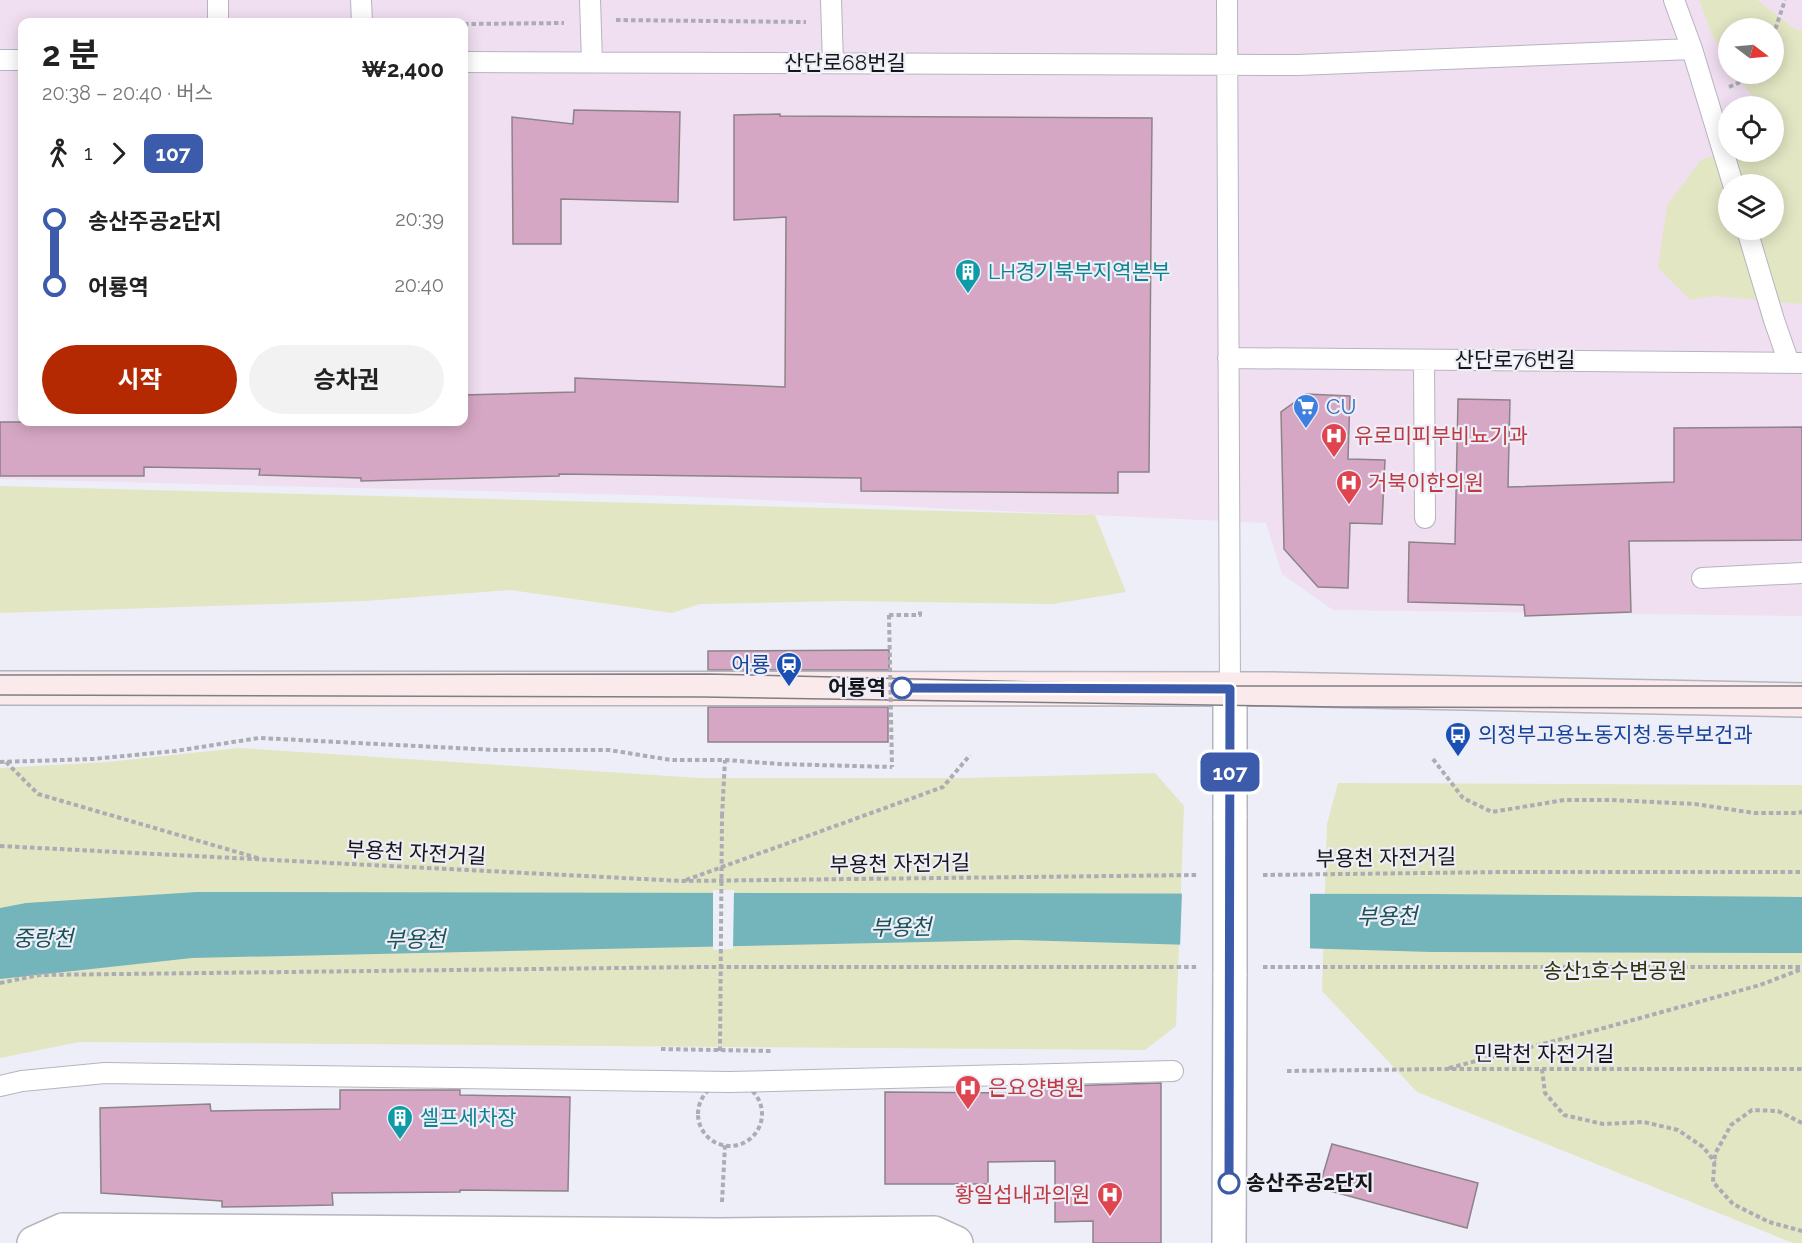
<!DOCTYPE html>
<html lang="ko">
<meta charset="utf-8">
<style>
body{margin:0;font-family:Raleway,"Noto Sans KR",sans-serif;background:#f2f2f2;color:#222;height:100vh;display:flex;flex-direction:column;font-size:22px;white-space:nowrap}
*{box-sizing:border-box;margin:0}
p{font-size:20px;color:#767676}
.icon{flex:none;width:33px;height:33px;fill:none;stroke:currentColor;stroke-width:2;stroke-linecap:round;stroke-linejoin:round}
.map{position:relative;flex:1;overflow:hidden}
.panel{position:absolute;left:18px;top:18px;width:450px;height:408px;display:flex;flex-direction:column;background:#fff;border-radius:12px;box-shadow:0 3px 15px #0003}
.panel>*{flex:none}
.badge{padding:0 12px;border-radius:9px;font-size:21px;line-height:39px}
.needle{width:39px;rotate:106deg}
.buttons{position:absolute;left:1718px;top:18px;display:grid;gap:12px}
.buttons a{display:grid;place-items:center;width:66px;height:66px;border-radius:50%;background:#fff;box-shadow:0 3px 15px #0003;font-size:30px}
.map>.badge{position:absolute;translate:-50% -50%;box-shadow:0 0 0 3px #fff}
.legs{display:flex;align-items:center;gap:9px;height:66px;padding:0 24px;font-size:20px}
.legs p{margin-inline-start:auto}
.summary{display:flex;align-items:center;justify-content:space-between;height:102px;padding:0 24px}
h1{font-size:33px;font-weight:700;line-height:45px}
.button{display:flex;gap:12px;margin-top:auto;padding:12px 24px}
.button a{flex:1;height:69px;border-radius:36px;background:#b42901;color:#fff;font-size:24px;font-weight:700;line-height:69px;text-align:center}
.button a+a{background:#f2f2f2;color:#222}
ul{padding:0 24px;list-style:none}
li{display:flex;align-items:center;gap:21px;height:66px;font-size:22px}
li i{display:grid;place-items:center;width:9px;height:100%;margin:0 8px;background:currentColor}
li i::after{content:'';width:15px;height:15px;margin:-8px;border:4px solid;border-radius:50%;background:#fff}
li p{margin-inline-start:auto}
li:first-child i{background:linear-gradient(#0000 50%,currentColor 0)}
li:last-child i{background:linear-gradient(currentColor 50%,#0000 0)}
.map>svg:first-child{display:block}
.industrial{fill:#f0dff1;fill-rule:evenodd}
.green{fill:#e3e6c3;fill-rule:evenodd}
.water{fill:#74b4bb}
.pier{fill:#eeeef8}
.building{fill:#d6a7c4;stroke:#8c8388;stroke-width:1.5}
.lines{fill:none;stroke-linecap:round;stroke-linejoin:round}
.service-casing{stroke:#b5b5be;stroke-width:22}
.minor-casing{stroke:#b5b5be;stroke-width:36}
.secondary-casing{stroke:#b5b5be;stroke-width:36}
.path{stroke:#acacb4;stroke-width:4;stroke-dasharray:4.5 3;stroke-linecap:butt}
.service{stroke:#fff;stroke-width:20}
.minor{stroke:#fff;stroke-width:33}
.secondary{stroke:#fbeaeb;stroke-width:33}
.tram{stroke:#7e7e85;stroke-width:1.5}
.minor-bridge-casing{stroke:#b5b5be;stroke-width:36;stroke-linecap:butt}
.path-bridge{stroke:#acacb4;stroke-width:4;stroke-dasharray:4.5 3;stroke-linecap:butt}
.minor-bridge{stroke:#fff;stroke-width:33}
.line-1-casing{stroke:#fff;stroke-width:14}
.line-1{stroke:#3d5bab;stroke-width:9}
.stop-1-dot{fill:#fff;stroke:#3d5bab;stroke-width:3}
.labels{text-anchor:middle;stroke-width:4.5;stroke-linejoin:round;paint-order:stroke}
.street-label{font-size:21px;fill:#161619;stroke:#eeeef8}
.culture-label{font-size:21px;fill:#0d838f;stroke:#eeeef8;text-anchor:start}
.shop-label{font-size:21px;fill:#366cbe;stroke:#eeeef8;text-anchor:start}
.health-label{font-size:21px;fill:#be3a42;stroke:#eeeef8;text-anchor:start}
.transit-label{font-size:21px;fill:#164399;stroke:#eeeef8;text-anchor:end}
.stop-label{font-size:21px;font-weight:bold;fill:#161619;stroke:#eeeef8;text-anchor:end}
.park-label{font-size:21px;fill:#303109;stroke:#eeeef8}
.water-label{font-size:22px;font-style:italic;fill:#1b5258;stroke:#eeeef8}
</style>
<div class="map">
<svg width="1802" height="1243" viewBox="0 0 1802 1243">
<rect width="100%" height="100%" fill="#eeeef8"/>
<!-- industrial -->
<path class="industrial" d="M 0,0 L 1802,0 L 1802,616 L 1333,610 L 1282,574 L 1266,523 L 674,496 L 0,479 ZM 22,22 L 464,22 L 464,422 L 22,422 ZM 1728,28 L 1773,28 L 1773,74 L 1728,74 ZM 1728,106 L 1773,106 L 1773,152 L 1728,152 ZM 1728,184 L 1773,184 L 1773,230 L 1728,230 Z"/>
<!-- green -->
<path class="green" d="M 1699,0 L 1757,0 L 1798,31 L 1802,30 L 1802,304 L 1714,296 L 1690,300 L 1658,268 L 1667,205 L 1701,160 L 1728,149 L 1728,152 L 1747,152 L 1766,161 L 1769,152 L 1773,152 L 1773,136 L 1777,120 L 1773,116 L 1773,106 L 1764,106 L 1748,91 L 1737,74 L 1773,74 L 1773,28 L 1728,28 L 1728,60 L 1712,35 ZM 1728,184 L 1773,184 L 1773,230 L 1728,230 Z
M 0,486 L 1095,515 L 1126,592 L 1053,604 L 844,601 L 700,604 L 672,613 L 510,590 L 365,601 L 0,613 Z
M 239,748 L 700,778 L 966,778 L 1155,773 L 1184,806 L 1176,1026 L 1145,1050 L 79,1042 L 0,1058 L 0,768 L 107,762 Z
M 1338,783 L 1802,785 L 1802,1243 L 1793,1243 L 1417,1092 L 1322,991 L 1327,824 Z"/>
<!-- water -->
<path class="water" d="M 197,892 L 1430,894 L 1802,897 L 1802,953 L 1432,952 L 1017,940 L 192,958 L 0,979 L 0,908 L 26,903 Z"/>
<!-- pier -->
<path class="pier" d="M 713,890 L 734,890 L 733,949 L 713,950 Z
M 1182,891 L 1310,891 L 1310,952 L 1180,948 Z"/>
<!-- building -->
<path class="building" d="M 574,110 L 680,112 L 678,202 L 561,199 L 561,244 L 513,244 L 512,117 L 573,124 Z
M 780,114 L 780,116 L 1152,118 L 1149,472 L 1118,472 L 1118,493 L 861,491 L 861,478 L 559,474 L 559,476 L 361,481 L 361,478 L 259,475 L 260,469 L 144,467 L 144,476 L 0,476 L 0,422 L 464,422 L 464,395 L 575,392 L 575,378 L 785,387 L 786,217 L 734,220 L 734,115 Z
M 1306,394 L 1350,396 L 1348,459 L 1385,460 L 1382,524 L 1350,523 L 1348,588 L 1318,587 L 1284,549 L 1281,412 Z
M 1458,399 L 1510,400 L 1508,487 L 1674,482 L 1674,428 L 1802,427 L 1802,540 L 1629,541 L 1631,612 L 1525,616 L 1524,605 L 1408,602 L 1409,542 L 1455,544 Z
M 889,650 L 889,670 L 708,670 L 708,651 Z
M 708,707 L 888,707 L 888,742 L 708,742 Z
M 1161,1083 L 1161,1243 L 1093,1243 L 1093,1221 L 1055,1222 L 1055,1161 L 988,1162 L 988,1184 L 885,1184 L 885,1092 L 1031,1093 L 1031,1087 Z
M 340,1090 L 460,1090 L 460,1095 L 570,1097 L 568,1191 L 460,1190 L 460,1192 L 332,1193 L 333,1205 L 222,1207 L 222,1201 L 101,1193 L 100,1108 L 210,1104 L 211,1111 L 340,1109 Z
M 1332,1144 L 1478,1183 L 1467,1228 L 1319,1188 Z"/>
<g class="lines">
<defs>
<path id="service" d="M 218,0 L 218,22
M 361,0 L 362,22
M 590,0 L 592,62
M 831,0 L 833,63
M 1227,0 L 1230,689
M 1674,0 L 1692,49 L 1733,184
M 0,60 L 22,60
M 464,62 L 1298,65 L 1692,49
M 1747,230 L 1774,320 L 1789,363
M 1228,358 L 1802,363
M 1424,360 L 1425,518
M 1702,578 L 1802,573
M 0,1086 L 22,1081 L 105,1073 L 729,1082 L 1173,1071"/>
<path id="minor" d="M 1230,818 L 1230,689
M 34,1243 L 63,1230 L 720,1235 L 934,1233 L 956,1243
M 1229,1243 L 1230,974"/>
<path id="secondary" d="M 0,688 L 1272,689 L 1802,700"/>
</defs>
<!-- service casing -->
<use href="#service" class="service-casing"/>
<!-- minor casing -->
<use href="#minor" class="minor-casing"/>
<!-- secondary casing -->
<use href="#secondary" class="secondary-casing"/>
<!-- path -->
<path class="path" d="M 616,20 L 806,22
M 464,24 L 564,23
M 1773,36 L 1785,0
M 1729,87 L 1759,74
M 889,615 L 920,615 L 920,610
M 1433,759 L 1463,798 L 1492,812 L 1564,800 L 1611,800 L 1695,804 L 1754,813 L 1798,813 L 1802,812
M 0,762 L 93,759 L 175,751 L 259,738 L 496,750 L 609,750 L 671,760 L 725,760 L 780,764 L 892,767
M 6,762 L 38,794 L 261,859
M 722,816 L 725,760
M 0,846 L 682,881 L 1198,875
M 1263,875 L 1505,872 L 1802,872
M 686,880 L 943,787 L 970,755
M 1263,967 L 1802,967
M 0,983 L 39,975 L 701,967 L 1198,967
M 661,1049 L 771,1051
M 1449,1068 L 1593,1031 L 1760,985 L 1802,969
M 1542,1069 L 1545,1093 L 1564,1115 L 1603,1124 L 1644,1122 L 1678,1130 L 1703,1147 L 1715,1162
M 1287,1071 L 1443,1069 L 1802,1069
M698 1114a32 32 0 1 1 64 0a32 32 0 1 1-64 0Z
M 1802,1123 L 1778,1111 L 1752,1110 L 1731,1125 L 1715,1154 L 1713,1182 L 1733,1204 L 1769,1222 L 1802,1231
M 722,1202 L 725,1145"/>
<!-- service -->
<use href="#service" class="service"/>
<!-- minor -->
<use href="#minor" class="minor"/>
<!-- secondary -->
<use href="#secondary" class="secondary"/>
<!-- tram -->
<path class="tram" d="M 0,675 L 708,674 L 1209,686 L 1802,686
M 0,695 L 703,697 L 1339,707 L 1802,708"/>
<defs>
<path id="minor-bridge" d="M 1230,974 L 1230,818"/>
</defs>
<!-- minor-bridge casing -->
<use href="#minor-bridge" class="minor-bridge-casing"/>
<!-- path-bridge -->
<path class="path-bridge" d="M 889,615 L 892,767
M 720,1051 L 722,816"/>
<!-- minor-bridge -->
<use href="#minor-bridge" class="minor-bridge"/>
</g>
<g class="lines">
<defs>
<path id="line-1" d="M 902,688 L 1230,689 L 1229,1183"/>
</defs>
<!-- line-1 casing -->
<use href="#line-1" class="line-1-casing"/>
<!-- line-1 -->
<use href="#line-1" class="line-1"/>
</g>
<!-- icons -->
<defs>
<symbol id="building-pin" viewBox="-11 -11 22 30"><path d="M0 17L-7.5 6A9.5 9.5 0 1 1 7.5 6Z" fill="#0f9aa8" stroke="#eeeef8"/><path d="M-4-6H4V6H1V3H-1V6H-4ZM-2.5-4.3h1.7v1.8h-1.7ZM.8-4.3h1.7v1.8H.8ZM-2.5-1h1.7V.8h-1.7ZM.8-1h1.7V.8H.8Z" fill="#fff"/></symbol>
<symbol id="supermarket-pin" viewBox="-11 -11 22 30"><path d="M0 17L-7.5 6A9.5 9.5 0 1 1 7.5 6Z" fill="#3f7fe0" stroke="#eeeef8"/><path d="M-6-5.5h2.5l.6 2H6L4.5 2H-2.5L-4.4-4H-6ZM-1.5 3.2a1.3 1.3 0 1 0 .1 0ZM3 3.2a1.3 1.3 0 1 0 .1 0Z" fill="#fff"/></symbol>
<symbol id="hospital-pin" viewBox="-11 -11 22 30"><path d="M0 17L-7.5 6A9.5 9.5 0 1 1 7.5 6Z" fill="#e0444e" stroke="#eeeef8"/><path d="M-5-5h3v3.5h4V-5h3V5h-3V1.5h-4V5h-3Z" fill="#fff"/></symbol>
<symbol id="station-pin" viewBox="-11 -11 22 30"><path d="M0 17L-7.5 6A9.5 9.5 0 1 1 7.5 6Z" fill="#1a4fb4" stroke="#eeeef8"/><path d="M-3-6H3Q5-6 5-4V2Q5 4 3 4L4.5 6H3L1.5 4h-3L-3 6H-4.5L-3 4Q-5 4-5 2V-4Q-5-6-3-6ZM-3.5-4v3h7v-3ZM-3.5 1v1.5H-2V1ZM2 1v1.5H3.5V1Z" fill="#fff"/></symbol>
<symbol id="bus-pin" viewBox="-11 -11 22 30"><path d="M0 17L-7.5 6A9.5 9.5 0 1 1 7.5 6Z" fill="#1a4fb4" stroke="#eeeef8"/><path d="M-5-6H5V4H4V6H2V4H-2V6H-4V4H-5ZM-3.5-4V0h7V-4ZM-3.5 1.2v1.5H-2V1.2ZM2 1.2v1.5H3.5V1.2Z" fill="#fff"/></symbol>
</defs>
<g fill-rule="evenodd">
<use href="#building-pin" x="953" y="257" width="30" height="40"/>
<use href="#supermarket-pin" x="1291" y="392" width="30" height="40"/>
<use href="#hospital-pin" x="1319" y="421" width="30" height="40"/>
<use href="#hospital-pin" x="1334" y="468" width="30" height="40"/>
<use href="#station-pin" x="774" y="650" width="30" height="40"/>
<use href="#bus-pin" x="1443" y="720" width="30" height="40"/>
<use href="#hospital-pin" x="953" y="1073" width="30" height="40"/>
<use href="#building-pin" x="385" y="1103" width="30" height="40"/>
<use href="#hospital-pin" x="1095" y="1180" width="30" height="40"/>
</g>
<!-- markers -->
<g class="stop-1-dot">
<circle cx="902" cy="688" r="10"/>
<circle cx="1229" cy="1183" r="10"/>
</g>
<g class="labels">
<!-- street labels -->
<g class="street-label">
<text x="845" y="70">산단로68번길</text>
<text x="1515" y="367">산단로76번길</text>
<text transform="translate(416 853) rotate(3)" y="7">부용천 자전거길</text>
<text transform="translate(1386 858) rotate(-1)" y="7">부용천 자전거길</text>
<text transform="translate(900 864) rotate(-1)" y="7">부용천 자전거길</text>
<text x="1544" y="1061">민락천 자전거길</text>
</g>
<!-- culture labels -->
<g class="culture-label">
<text x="988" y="279">LH경기북부지역본부</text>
<text x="420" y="1125">셀프세차장</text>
</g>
<!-- shop labels -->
<g class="shop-label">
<text x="1326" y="414">CU</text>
</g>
<!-- health labels -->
<g class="health-label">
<text x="1354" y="443">유로미피부비뇨기과</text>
<text x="1368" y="490">거북이한의원</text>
<text x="988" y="1095">은요양병원</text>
<text x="1090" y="1202" text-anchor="end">황일섭내과의원</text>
</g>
<!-- transit labels -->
<g class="transit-label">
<text x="770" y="672">어룡</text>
<text x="1478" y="742" text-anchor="start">의정부고용노동지청.동부보건과</text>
</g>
<!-- stop labels -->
<g class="stop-label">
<text x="886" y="695">어룡역</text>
<text x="1246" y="1190" text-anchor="start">송산주공2단지</text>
</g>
<!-- park labels -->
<g class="park-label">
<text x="1615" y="978">송산1호수변공원</text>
</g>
<!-- water labels -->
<g class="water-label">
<text transform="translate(1387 916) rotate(-1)" y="8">부용천</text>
<text transform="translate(901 927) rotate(-1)" y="8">부용천</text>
<text x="43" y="946">중랑천</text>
<text transform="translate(415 939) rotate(-1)" y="8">부용천</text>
</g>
</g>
</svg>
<div class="buttons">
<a><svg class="needle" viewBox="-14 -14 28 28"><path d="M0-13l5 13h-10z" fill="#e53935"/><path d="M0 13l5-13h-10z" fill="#767676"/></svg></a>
<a><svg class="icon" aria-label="locate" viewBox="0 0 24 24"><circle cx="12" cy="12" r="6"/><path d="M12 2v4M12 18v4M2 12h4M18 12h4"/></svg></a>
<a><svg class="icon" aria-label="layers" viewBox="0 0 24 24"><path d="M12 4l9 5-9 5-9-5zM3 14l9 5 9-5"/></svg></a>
</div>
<b class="badge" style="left:1230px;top:772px;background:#3d5bab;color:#fff">107</b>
<section class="panel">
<div class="summary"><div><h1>2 분</h1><p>20:38 – 20:40 · 버스</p></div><b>₩2,400</b></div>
<div class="legs"><svg class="icon" aria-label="walk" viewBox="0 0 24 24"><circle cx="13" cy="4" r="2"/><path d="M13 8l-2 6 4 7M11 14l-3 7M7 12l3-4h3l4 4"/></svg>1<svg class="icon" aria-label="forward" viewBox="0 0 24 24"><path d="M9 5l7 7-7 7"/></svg><b class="badge" style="background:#3d5bab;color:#fff">107</b></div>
<ul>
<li><i style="color:#3d5bab"></i><b>송산주공2단지</b><p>20:39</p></li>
<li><i style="color:#3d5bab"></i><b>어룡역</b><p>20:40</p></li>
</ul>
<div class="button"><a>시작</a><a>승차권</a></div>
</section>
</div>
